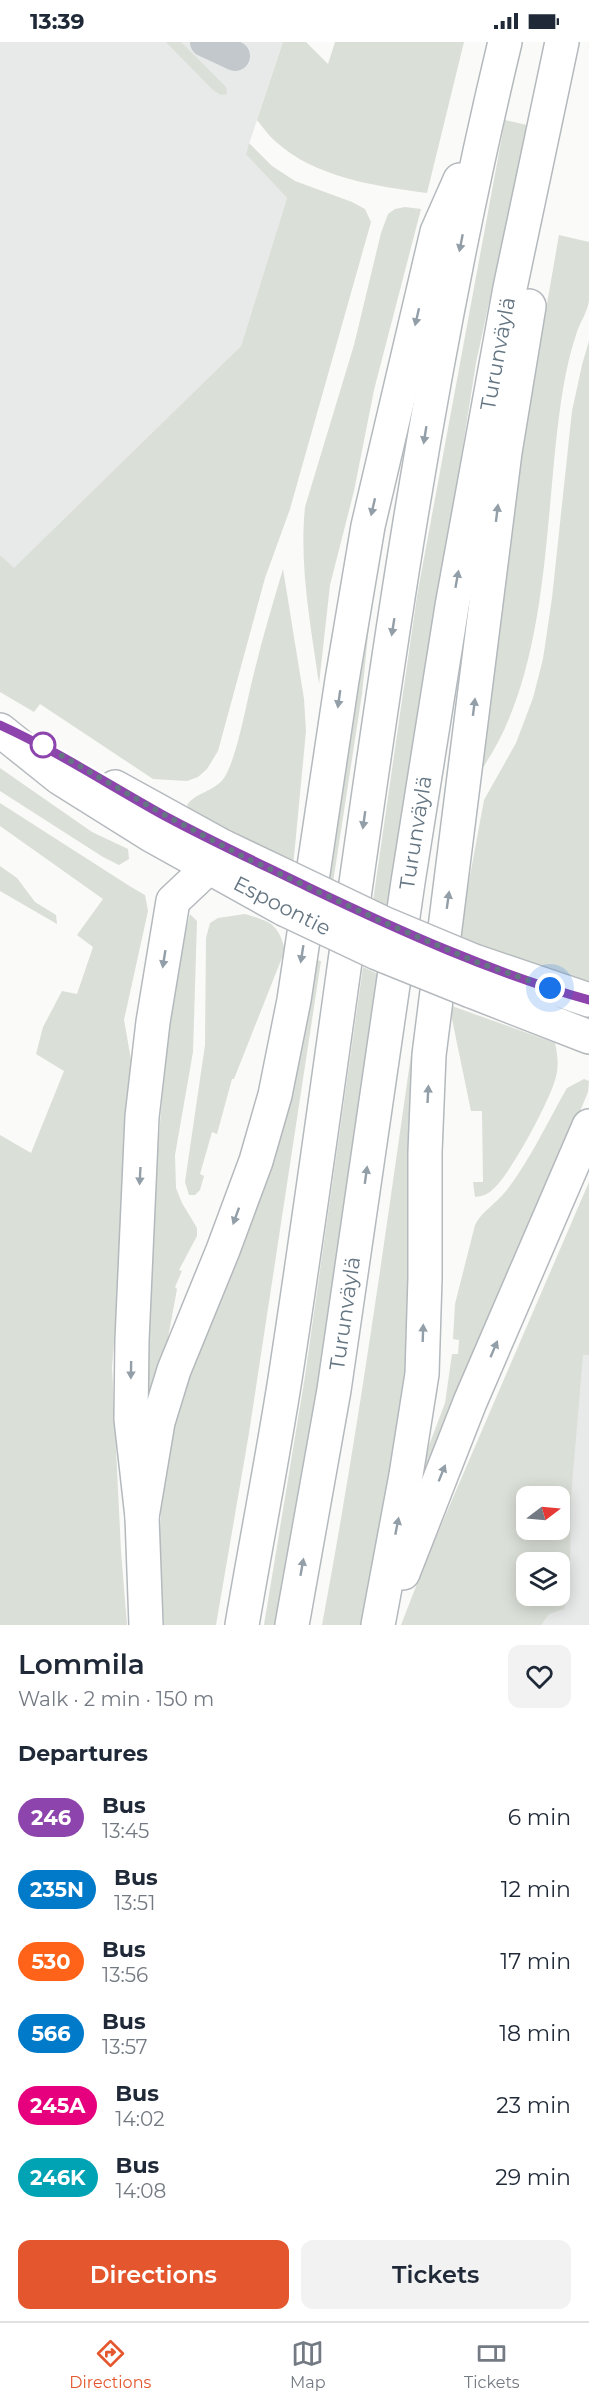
<!DOCTYPE html>
<meta charset="utf-8">
<style>
body{margin:0;font-family:Montserrat,sans-serif;background:#f2f2f3;color:#1f2937;height:100vh;display:flex;flex-direction:column;font-size:22px;white-space:nowrap}
*{box-sizing:border-box;margin:0}
p{font-size:20px;color:#747a83}
.icon{flex:none;width:33px;height:33px;fill:none;stroke:currentColor;stroke-width:2;stroke-linecap:round;stroke-linejoin:round}
.map{position:relative;height:1583px;overflow:hidden}
.drawer{display:flex;flex-direction:column;background:#fff;flex:1}
.drawer>*{flex:none}
.badge{padding:0 12px;border-radius:20px;font-size:21px;line-height:39px}
.needle{width:39px;rotate:74deg}
.buttons{position:absolute;left:516px;top:1444px;display:grid;gap:12px}
.buttons a{display:grid;place-items:center;width:54px;height:54px;border-radius:12px;background:#fff;box-shadow:0 3px 15px #0003;font-size:30px}
.you{position:absolute;width:30px;height:30px;margin:-15px;border:4px solid #fff;border-radius:50%;background:#1a73e8;box-shadow:0 0 0 9px #1a73e833}
.map>.badge{position:absolute;translate:-50% -50%;box-shadow:0 0 0 3px #fff}
h2{padding:0 18px;font-size:22px;line-height:54px}
.round{display:grid;place-items:center;flex:none;width:63px;height:63px;border-radius:12px;background:#f2f2f3}
.overview{display:flex;align-items:center;justify-content:space-between;height:102px;padding:0 18px}
h1{font-size:28px;font-weight:600;line-height:45px}
.action{display:flex;gap:12px;margin-top:auto;padding:12px 18px}
.action a{flex:1;height:69px;border-radius:12px;background:#e4572e;color:#fff;font-size:24px;font-weight:600;line-height:69px;text-align:center}
.action a+a{background:#f2f2f3;color:#1f2937}
ul{padding:0;list-style:none}
li{display:flex;align-items:center;gap:18px;height:72px;padding:0 18px}
li div{flex:1}
li b{display:block;font-size:22px}
li em{font-style:normal}
li .badge{min-width:66px;font-weight:700;text-align:center}
.status{display:flex;justify-content:space-between;align-items:center;height:42px;padding:0 30px;background:#fff;direction:ltr}
.status svg{height:16px;fill:currentColor}
.dock{display:flex;justify-content:space-around;align-items:center;height:84px;border-top:2px solid #e0e1e3;background:#fff;font-size:16px;color:#747a83}
.dock a{display:grid;justify-items:center;gap:3px}
.dock .selected{color:#e4572e}
.map>svg:first-child{display:block}
.built{fill:#e8e9e9;fill-rule:evenodd}
.green{fill:#dadfd7;fill-rule:evenodd}
.lines{fill:none;stroke-linecap:round;stroke-linejoin:round}
.major-casing{stroke:#b5babe;stroke-width:36}
.highway-casing{stroke:#b4b9bd;stroke-width:36}
.minor{stroke:#c3c8cc;stroke-width:30}
.major{stroke:#fff;stroke-width:33}
.highway{stroke:#fff;stroke-width:33}
.major-bridge-casing{stroke:#b5babe;stroke-width:36;stroke-linecap:butt}
.major-bridge{stroke:#fff;stroke-width:33}
.oneway{fill:#939fa8}
.line-casing{stroke:#fff;stroke-width:14}
.line{stroke:#8e44ad;stroke-width:9}
.walk{stroke:#657683;stroke-width:6;stroke-dasharray:0 10.8}
.stop-dot{fill:#fff;stroke:#8e44ad;stroke-width:3}
.labels{text-anchor:middle;stroke-width:6;stroke-linejoin:round;paint-order:stroke}
.street-label{font-size:21px;fill:#657683;stroke:#fff}
</style>
<div class="status"><b>13:39</b><svg viewBox="0 0 49 12"><path d="M0 12V9h3v3zM5 12V6h3v6zM10 12V3h3v9zM15 12V0h3v12zM26 1h20v11H26zM47 4h2v5h-2z"/></svg></div>
<div class="map">
<svg width="589" height="1583" viewBox="0 0 589 1583">
<rect width="100%" height="100%" fill="#fafaf8"/>
<!-- built -->
<path class="built" d="M 0,0 L 283,0 L 246,111 L 287,156 L 241,304 L 14,527 L 0,513 Z
M 589,1277 L 589,1583 L 462,1583 ZM 526,1455 L 560,1455 L 560,1488 L 526,1488 ZM 526,1521 L 560,1521 L 560,1554 L 526,1554 Z"/>
<!-- green -->
<path class="green" d="M 166,0 L 181,0 L 226,45 L 227,52 L 221,53 L 213,48 Z
M 283,0 L 306,0 L 328,22 L 335,0 L 464,0 L 427,151 C 376,144 315,136 275,99 C 268,93 263,85 257,78 Z
M 505,78 L 527,83 L 476,321 L 389,873 L 372,866 L 417,554 Z
M 249,101 L 272,124 L 295,139 L 352,160 L 365,167 L 371,180 L 290,467 L 265,536 L 218,709 L 207,727 L 198,735 L 187,739 L 153,737 L 40,662 L 34,670 L 0,650 L 0,513 L 14,526 L 241,304 L 287,156 L 246,112 Z
M 405,165 L 421,167 L 374,348 L 354,449 L 330,543 L 319,642 C 311,584 299,524 305,465 L 354,303 L 381,191 L 388,172 L 395,167 Z
M 559,193 L 589,200 C 589,219 589,241 589,259 C 587,271 579,282 576,293 C 570,311 566,329 563,347 C 543,468 553,623 482,727 L 523,399 Z
M 589,299 L 589,943 L 457,904 L 484,758 L 516,701 L 533,656 L 543,617 L 552,556 L 572,369 L 582,323 Z
M 283,527 L 304,657 L 306,689 L 293,825 L 191,769 L 187,763 C 196,750 214,750 224,736 C 237,716 246,663 252,639 C 261,601 272,564 283,527 Z
M 365,583 L 369,584 L 362,652 L 332,847 L 324,844 Z
M 0,726 L 92,790 L 128,807 L 129,817 L 119,823 L 103,815 L 0,749 Z
M 0,761 L 131,845 L 145,853 L 148,869 L 124,978 L 132,1023 L 132,1086 L 112,1325 L 121,1509 L 127,1583 L 0,1583 L 0,1093 L 31,1111 L 64,1029 L 36,1012 L 43,985 L 62,949 L 77,952 L 93,905 L 77,893 L 103,857 L 0,784 Z
M 0,824 L 17,836 L 35,860 L 56,873 L 57,882 L 0,849 Z
M 190,872 L 197,879 L 193,1010 L 175,1113 L 176,1146 L 182,1161 L 197,1186 L 197,1194 L 179,1228 L 182,1229 L 175,1245 L 177,1247 L 166,1307 L 151,1352 L 145,1348 L 151,1194 L 168,982 L 177,926 Z
M 245,872 C 270,880 278,881 285,908 L 234,1037 L 232,1037 L 217,1092 L 212,1090 L 200,1132 L 204,1134 L 200,1148 L 195,1153 L 189,1153 L 185,1140 L 205,1003 L 206,896 L 210,881 L 218,876 Z
M 316,918 L 321,919 L 249,1391 L 216,1583 L 164,1583 L 159,1524 L 161,1459 L 171,1392 Z
M 363,925 L 380,933 L 338,1234 L 278,1583 L 264,1583 L 305,1334 Z
M 419,957 L 409,1293 L 402,1364 L 374,1533 L 360,1583 L 322,1583 C 361,1375 389,1166 419,957 Z
M 452,964 L 555,1001 C 558,1014 559,1026 555,1038 C 549,1060 509,1135 492,1148 C 487,1153 482,1154 475,1155 L 473,1140 L 483,1140 L 482,1069 L 471,1069 L 452,977 Z
M 584,1037 L 589,1039 L 588,1050 L 421,1452 L 428,1406 L 445,1361 L 452,1312 L 458,1312 L 459,1298 L 453,1297 L 455,1262 L 475,1183 C 482,1169 496,1162 506,1149 C 529,1120 548,1079 567,1046 Z
M 589,1140 L 589,1313 L 583,1313 L 571,1455 L 570,1541 L 564,1567 L 549,1572 L 541,1583 L 401,1583 L 427,1516 ZM 526,1455 L 560,1455 L 560,1488 L 526,1488 ZM 526,1521 L 560,1521 L 560,1554 L 526,1554 Z"/>
<g class="lines">
<defs>
<path id="major" d="M 0,688 L 60,736 L 151,793 L 284,867
M 115,745 L 222,804 L 289,836
M 474,919 L 589,958
M 471,949 L 589,995"/>
<g id="highway">
<path d="M 142,1475 L 158,1380 L 174,1328 L 223,1208 L 256,1119 L 275,1053 L 294,958 L 342,638 L 368,484 L 437,190 L 460,138"/>
<path d="M 403,1531 L 470,1360 L 589,1084"/>
<path d="M 146,1583 L 142,1475 L 131,1377 L 132,1298 L 142,1075 L 153,980 L 173,859 L 209,825 L 246,816"/>
<path d="M 242,1583 C 256,1501 272,1419 285,1337 C 354,890 399,440 505,0"/>
<path id="s1" d="M 292,1583 L 334,1348 L 408,840 L 452,564 L 510,246 L 562,0"/>
<path d="M 378,1583 L 406,1433 L 422,1332 L 425,1236 L 425,1110 L 429,1013 L 505,410 L 529,264"/>
</g>
</defs>
<!-- major casing -->
<use href="#major" class="major-casing"/>
<!-- highway casing -->
<use href="#highway" class="highway-casing"/>
<!-- minor -->
<path class="minor" d="M 205,0 L 235,14"/>
<!-- major -->
<use href="#major" class="major"/>
<!-- highway -->
<use href="#highway" class="highway"/>
<defs>
<path id="major-bridge" d="M 289,836 L 383,881 L 474,919
M 284,867 L 377,911 L 471,949"/>
</defs>
<!-- major-bridge casing -->
<use href="#major-bridge" class="major-bridge-casing"/>
<!-- major-bridge -->
<use href="#major-bridge" class="major-bridge"/>
</g>
<!-- one-way arrows -->
<defs><path id="oneway-solid" d="M-6-.8H1V-3.2L6.5 0L1 3.2V.8H-6Z" transform="scale(1.5)"/></defs>
<g class="oneway">
<use href="#oneway-solid" transform="translate(461 201) rotate(101)"/>
<use href="#oneway-solid" transform="translate(417 275) rotate(103)"/>
<use href="#oneway-solid" transform="translate(425 393) rotate(99)"/>
<use href="#oneway-solid" transform="translate(373 465) rotate(103)"/>
<use href="#oneway-solid" transform="translate(497 471) rotate(-83)"/>
<use href="#oneway-solid" transform="translate(457 537) rotate(-80)"/>
<use href="#oneway-solid" transform="translate(393 585) rotate(99)"/>
<use href="#oneway-solid" transform="translate(339 657) rotate(98)"/>
<use href="#oneway-solid" transform="translate(474 665) rotate(-83)"/>
<use href="#oneway-solid" transform="translate(364 778) rotate(98)"/>
<use href="#oneway-solid" transform="translate(448 858) rotate(-82)"/>
<use href="#oneway-solid" transform="translate(302 912) rotate(99)"/>
<use href="#oneway-solid" transform="translate(164 917) rotate(99)"/>
<use href="#oneway-solid" transform="translate(428 1052) rotate(-87)"/>
<use href="#oneway-solid" transform="translate(366 1133) rotate(-82)"/>
<use href="#oneway-solid" transform="translate(140 1134) rotate(93)"/>
<use href="#oneway-solid" transform="translate(236 1174) rotate(110)"/>
<use href="#oneway-solid" transform="translate(423 1291) rotate(-88)"/>
<use href="#oneway-solid" transform="translate(494 1307) rotate(-67)"/>
<use href="#oneway-solid" transform="translate(131 1328) rotate(91)"/>
<use href="#oneway-solid" transform="translate(442 1431) rotate(-68)"/>
<use href="#oneway-solid" transform="translate(397 1484) rotate(-79)"/>
<use href="#oneway-solid" transform="translate(302 1525) rotate(-80)"/>
</g>
<g class="lines">
<defs>
<path id="line" d="M 0,683 C 57,709 109,743 163,773 C 211,799 261,822 310,846 C 400,889 493,931 589,958"/>
</defs>
<!-- line casing -->
<use href="#line" class="line-casing"/>
<!-- line -->
<use href="#line" class="line"/>
<!-- walk -->
<path class="walk" d="M 43,703 L 163,772 L 246,816 L 383,880 L 474,919 L 550,946"/>
</g>
<!-- markers -->
<circle class="stop-dot" cx="43" cy="703" r="12"/>
<g class="labels">
<!-- street labels -->
<g class="street-label">
<text dy="7" stroke="none"><textPath href="#s1" startOffset="1288">Turunväylä</textPath></text>
<text dy="7" stroke="none"><textPath href="#s1" startOffset="802">Turunväylä</textPath></text>
<text transform="translate(282 864) rotate(27)" y="7">Espoontie</text>
<text dy="7" stroke="none"><textPath href="#s1" startOffset="316">Turunväylä</textPath></text>
</g>
</g>
</svg>
<div class="buttons">
<a><svg class="needle" viewBox="-14 -14 28 28"><path d="M0-13l5 13h-10z" fill="#e53935"/><path d="M0 13l5-13h-10z" fill="#747a83"/></svg></a>
<a><svg class="icon" aria-label="layers" viewBox="0 0 24 24"><path d="M12 4l9 5-9 5-9-5zM3 14l9 5 9-5"/></svg></a>
</div>
<div class="you" style="left:550px;top:946px"></div>
</div>
<section class="drawer">
<div class="overview"><div><h1>Lommila</h1><p>Walk · 2 min · 150 m</p></div><a class="round"><svg class="icon" aria-label="heart" viewBox="0 0 24 24"><path d="M12 20l-8-8c-3-5 5-10 8-4 3-6 11-1 8 4z"/></svg></a></div>
<h2>Departures</h2>
<ul>
<li><span class="badge" style="background:#8e44ad;color:#fff">246</span><div><b>Bus</b><p>13:45</p></div><em>6 min</em></li>
<li><span class="badge" style="background:#007ac9;color:#fff">235N</span><div><b>Bus</b><p>13:51</p></div><em>12 min</em></li>
<li><span class="badge" style="background:#ff6319;color:#fff">530</span><div><b>Bus</b><p>13:56</p></div><em>17 min</em></li>
<li><span class="badge" style="background:#007ac9;color:#fff">566</span><div><b>Bus</b><p>13:57</p></div><em>18 min</em></li>
<li><span class="badge" style="background:#e6007e;color:#fff">245A</span><div><b>Bus</b><p>14:02</p></div><em>23 min</em></li>
<li><span class="badge" style="background:#00a3b4;color:#fff">246K</span><div><b>Bus</b><p>14:08</p></div><em>29 min</em></li>
</ul>
<div class="action"><a>Directions</a><a>Tickets</a></div>
</section>
<nav class="dock">
<a class="selected"><svg class="icon" aria-label="directions" viewBox="0 0 24 24"><path d="M12 3l9 9-9 9-9-9zM9 14v-3h6M13 9l2 2-2 2"/></svg>Directions</a>
<a><svg class="icon" aria-label="map" viewBox="0 0 24 24"><path d="M3 6l6-2 6 2 6-2v14l-6 2-6-2-6 2zM9 4v14M15 6v14"/></svg>Map</a>
<a><svg class="icon" aria-label="tickets" viewBox="0 0 24 24"><path d="M3 7h18v10H3zM15 7v10"/></svg>Tickets</a>
</nav>
